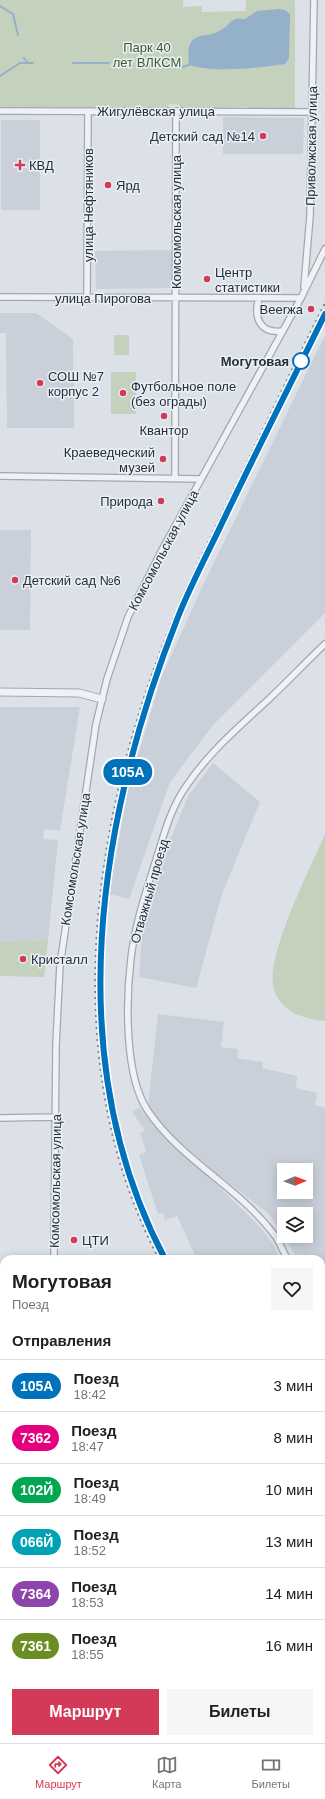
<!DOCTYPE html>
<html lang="ru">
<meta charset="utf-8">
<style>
body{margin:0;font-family:Arial,sans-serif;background:#f6f6f6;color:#202124;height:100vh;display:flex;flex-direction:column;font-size:15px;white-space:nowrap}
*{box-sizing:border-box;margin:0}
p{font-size:13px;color:#757577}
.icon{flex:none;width:22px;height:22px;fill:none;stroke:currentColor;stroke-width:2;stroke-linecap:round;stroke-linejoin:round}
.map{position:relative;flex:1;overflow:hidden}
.panel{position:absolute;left:0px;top:1255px;width:325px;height:488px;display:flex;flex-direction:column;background:#fff;border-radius:12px 12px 0 0;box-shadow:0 2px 10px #0003}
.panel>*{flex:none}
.badge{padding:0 8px;border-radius:13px;font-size:14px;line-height:26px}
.needle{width:26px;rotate:89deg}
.tools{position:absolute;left:277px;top:1163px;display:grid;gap:8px}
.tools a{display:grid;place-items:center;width:36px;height:36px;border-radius:0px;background:#fff;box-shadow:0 2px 10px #0003;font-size:20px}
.map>.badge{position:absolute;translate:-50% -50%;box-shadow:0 0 0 2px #fff}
h2{padding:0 12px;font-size:15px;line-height:36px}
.round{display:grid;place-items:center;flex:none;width:42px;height:42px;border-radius:0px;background:#f6f6f6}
.headline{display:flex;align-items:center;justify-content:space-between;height:68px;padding:0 12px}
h1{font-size:19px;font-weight:600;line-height:30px}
.action{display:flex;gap:8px;margin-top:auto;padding:8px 12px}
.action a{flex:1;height:46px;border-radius:0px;background:#d33a57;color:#fff;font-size:16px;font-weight:600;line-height:46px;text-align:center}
.action a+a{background:#f6f6f6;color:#202124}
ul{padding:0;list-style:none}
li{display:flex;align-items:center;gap:12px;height:52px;padding:0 12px;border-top:1px solid #e0e0e0}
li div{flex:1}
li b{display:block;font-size:15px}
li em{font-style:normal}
li .badge{min-width:44px;font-weight:700;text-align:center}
.menu{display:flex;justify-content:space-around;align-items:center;height:56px;border-top:1px solid #e0e0e0;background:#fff;font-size:11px;color:#757577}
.menu a{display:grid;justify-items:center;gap:2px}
.menu .current{color:#d33a57}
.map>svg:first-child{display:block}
.built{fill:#cad0d9;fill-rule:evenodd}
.green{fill:#c3d1bd}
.water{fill:#95b0c9}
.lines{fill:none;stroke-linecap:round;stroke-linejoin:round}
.stream{stroke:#95b0c9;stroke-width:2}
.minor-casing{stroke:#a1a8b1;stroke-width:8}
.tertiary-casing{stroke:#a1a8b1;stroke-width:9}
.minor{stroke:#eff1f5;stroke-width:5.5}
.tertiary{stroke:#eff1f5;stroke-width:7}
.rail{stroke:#758191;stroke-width:2;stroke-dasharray:2 4;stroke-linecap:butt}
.line-casing{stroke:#fff;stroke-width:9}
.line{stroke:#0072bc;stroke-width:6}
.poi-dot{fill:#d33a57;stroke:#ebf0f5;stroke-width:1.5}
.stop-dot{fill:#fff;stroke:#0072bc;stroke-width:2}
.labels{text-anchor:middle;stroke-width:3;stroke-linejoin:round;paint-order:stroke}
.park-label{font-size:13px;fill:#3b5a32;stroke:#ebf0f5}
.street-label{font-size:13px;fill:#252f3e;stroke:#ebf0f5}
.poi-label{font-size:13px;fill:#252f3e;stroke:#ebf0f5;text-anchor:start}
.stop-label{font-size:13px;font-weight:bold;fill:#252f3e;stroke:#ebf0f5;text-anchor:end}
</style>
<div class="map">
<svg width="325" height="1743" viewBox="0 0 325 1743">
<rect width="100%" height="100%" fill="#dce1e7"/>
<!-- built -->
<path class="built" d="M 223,117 L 304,118 L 303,154 L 223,154 Z
M 1,120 L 40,120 L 40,210 L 1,210 Z
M 172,250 L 172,288 L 96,289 L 95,251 Z
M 0,313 L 36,313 L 73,339 L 74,428 L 7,428 L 6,333 L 0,333 Z
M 325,335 L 325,613 L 213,725 L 170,782 L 129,899 L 109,894 L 129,785 L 161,678 L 204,583 Z
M 0,530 L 31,530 L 30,630 L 0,630 Z
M 0,707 L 80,707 L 60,831 L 44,829 L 43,839 L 58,840 L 48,940 L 0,942 Z
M 213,763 L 260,802 L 222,894 L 196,988 L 139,977 L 142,933 L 156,880 L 166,850 L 188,796 Z
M 158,1014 L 224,1022 L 221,1047 L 238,1049 L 237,1058 L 263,1062 L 262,1068 L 297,1076 L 296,1088 L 317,1093 L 315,1105 L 325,1108 L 325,1301 L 321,1295 L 321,1259 L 298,1259 L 270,1215 L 172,1139 L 148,1106 ZM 284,1170 L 306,1170 L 306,1192 L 284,1192 ZM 284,1214 L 306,1214 L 306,1236 L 284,1236 Z
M 139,1108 L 261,1228 L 274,1246 L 280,1259 L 197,1259 L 177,1216 L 165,1220 L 163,1213 L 158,1214 L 139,1155 L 146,1152 L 140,1133 L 145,1130 L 132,1112 Z
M 325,1419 L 325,1452 L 321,1447 L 321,1423 Z
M 321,1598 L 325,1598 L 325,1743 L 52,1743 L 53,1739 L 321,1739 Z"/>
<!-- green -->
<path class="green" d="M 0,0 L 183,0 L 183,7 L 202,6 L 202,12 L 246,11 L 246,0 L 295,0 L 295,110 L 251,110 L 247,107 L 180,109 L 180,105 L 169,104 L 168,108 L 0,107 Z
M 114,335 L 129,335 L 129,355 L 114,355 Z
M 111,372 L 136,372 L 136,414 L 111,414 Z
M 325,834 L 325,1021 C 304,1019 281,1012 274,990 C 264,958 311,867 325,834 Z
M 48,940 L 44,977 L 2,976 L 0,977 L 0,942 Z"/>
<!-- water -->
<path class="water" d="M 279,9 L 285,10 L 290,14 L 289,58 L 285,64 C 257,68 215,73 189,65 C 184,25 207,42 224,28 C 233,21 232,17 245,19 L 257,11 Z"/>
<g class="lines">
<!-- stream -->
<path class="stream" d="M 0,6 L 13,14 L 18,35
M 24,58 L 28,63
M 73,63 L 109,63
M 146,64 L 175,68
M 182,67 L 189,65
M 0,76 L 20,63 L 33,63"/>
<defs>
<path id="minor" d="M 0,111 L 311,112
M 304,287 L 310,216 L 314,0
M 0,297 L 301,298
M 87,298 L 88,111
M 259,298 C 253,318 260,334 283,331
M 0,476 L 201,479
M 175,478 L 176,111
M 0,1118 L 55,1117
M 54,1259 L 56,1045 L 60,965 L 96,724 L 107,679 L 128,617 L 162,550 L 301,298 L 325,249
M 287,1259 C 283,1251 279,1240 273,1233 C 237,1186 181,1160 148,1111 C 124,1076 126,999 131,958 C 135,924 146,892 156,860 C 164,834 171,807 187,785 C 210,751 240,726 269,699 C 288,681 306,662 325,644
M 321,1311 L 325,1312
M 0,1319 L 4,1319
M 0,1521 L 4,1521
M 26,1743 L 27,1739"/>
<path id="tertiary" d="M 0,692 L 79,693 L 102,699"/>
</defs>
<!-- minor casing -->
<use href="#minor" class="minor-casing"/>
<!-- tertiary casing -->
<use href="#tertiary" class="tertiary-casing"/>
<!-- minor -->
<use href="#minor" class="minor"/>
<!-- tertiary -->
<use href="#tertiary" class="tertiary"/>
<!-- rail -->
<path class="rail" d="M 159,1259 C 59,1069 89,836 164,642 C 181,597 203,553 225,508 C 258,440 291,371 325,303
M 321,1472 L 325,1477"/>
</g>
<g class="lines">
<defs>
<path id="line" d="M 165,1259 C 59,1058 98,819 178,617 C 191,584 208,553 223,521 C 256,452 291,383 325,314"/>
</defs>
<!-- line casing -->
<use href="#line" class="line-casing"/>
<!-- line -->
<use href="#line" class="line"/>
</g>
<!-- markers -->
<g class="poi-dot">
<circle cx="263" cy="136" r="4"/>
<path d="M18 159h4v4h4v4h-4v4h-4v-4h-4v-4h4z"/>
<circle cx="108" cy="185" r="4"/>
<circle cx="207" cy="279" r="4"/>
<circle cx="311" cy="309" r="4"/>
<circle cx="40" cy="383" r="4"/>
<circle cx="123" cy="393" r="4"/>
<circle cx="164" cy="416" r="4"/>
<circle cx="163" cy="459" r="4"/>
<circle cx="161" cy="501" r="4"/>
<circle cx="15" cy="580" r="4"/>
<circle cx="23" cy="959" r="4"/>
<circle cx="74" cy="1240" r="4"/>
</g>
<circle class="stop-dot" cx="301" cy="361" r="8"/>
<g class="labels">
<!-- park labels -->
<g class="park-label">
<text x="147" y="52">Парк 40<tspan x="147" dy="15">лет ВЛКСМ</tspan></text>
</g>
<!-- street labels -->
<g class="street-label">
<text x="156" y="116">Жигулёвская улица</text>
<text transform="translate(311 146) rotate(-89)" y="5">Приволжская улица</text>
<text transform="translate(88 205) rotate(-90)" y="5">улица Нефтяников</text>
<text transform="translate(176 222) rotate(-90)" y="5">Комсомольская улица</text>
<text x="103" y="303">улица Пирогова</text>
<text transform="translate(163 550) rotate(-62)" y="5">Комсомольская улица</text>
<text transform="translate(75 859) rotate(-81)" y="5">Комсомольская улица</text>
<text transform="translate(149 891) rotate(-74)" y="5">Отважный проезд</text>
<text transform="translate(55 1181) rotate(-89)" y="5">Комсомольская улица</text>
</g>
<!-- poi labels -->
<g class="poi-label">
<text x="255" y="141" text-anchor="end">Детский сад №14</text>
<text x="29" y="170">КВД</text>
<text x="116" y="190">Ярд</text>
<text x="215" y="277">Центр<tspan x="215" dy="15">статистики</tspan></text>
<text x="303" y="314" text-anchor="end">Beerжа</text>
<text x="48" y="381">СОШ №7<tspan x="48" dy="15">корпус 2</tspan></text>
<text x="131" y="391">Футбольное поле<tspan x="131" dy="15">(без ограды)</tspan></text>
<text x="164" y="435" text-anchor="middle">Квантор</text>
<text x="155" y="457" text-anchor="end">Краеведческий<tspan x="155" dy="15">музей</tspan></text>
<text x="153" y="506" text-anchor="end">Природа</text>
<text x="23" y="585">Детский сад №6</text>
<text x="31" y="964">Кристалл</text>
<text x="82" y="1245">ЦТИ</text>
</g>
<!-- stop labels -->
<g class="stop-label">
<text x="289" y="366">Могутовая</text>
</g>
</g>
</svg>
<div class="tools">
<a><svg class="needle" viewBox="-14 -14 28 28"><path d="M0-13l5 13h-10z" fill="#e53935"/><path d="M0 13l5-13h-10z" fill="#757577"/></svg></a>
<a><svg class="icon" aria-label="layers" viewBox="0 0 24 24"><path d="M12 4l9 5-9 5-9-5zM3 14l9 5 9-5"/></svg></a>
</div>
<b class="badge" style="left:128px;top:772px;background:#0072bc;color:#fff">105А</b>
<section class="panel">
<div class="headline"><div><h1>Могутовая</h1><p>Поезд</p></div><a class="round"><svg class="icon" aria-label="heart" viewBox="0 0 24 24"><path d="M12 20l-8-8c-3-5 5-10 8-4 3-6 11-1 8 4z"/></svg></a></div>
<h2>Отправления</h2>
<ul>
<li><span class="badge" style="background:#0072bc;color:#fff">105А</span><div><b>Поезд</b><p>18:42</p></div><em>3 мин</em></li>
<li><span class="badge" style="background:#e6007e;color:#fff">7362</span><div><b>Поезд</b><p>18:47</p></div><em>8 мин</em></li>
<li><span class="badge" style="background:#00a651;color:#fff">102Й</span><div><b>Поезд</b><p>18:49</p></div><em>10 мин</em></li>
<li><span class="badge" style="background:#00a3b4;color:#fff">066Й</span><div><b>Поезд</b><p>18:52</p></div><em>13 мин</em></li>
<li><span class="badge" style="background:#8e44ad;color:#fff">7364</span><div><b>Поезд</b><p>18:53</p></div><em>14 мин</em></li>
<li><span class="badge" style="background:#6b8e23;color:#fff">7361</span><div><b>Поезд</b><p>18:55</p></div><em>16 мин</em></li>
</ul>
<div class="action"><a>Маршрут</a><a>Билеты</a></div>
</section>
</div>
<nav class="menu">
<a class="current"><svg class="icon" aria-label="directions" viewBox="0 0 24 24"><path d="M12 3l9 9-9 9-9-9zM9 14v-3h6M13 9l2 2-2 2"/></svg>Маршрут</a>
<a><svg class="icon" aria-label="map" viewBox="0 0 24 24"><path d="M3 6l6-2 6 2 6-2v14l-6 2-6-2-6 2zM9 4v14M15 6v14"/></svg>Карта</a>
<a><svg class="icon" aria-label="tickets" viewBox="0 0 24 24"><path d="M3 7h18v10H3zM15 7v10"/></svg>Билеты</a>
</nav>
